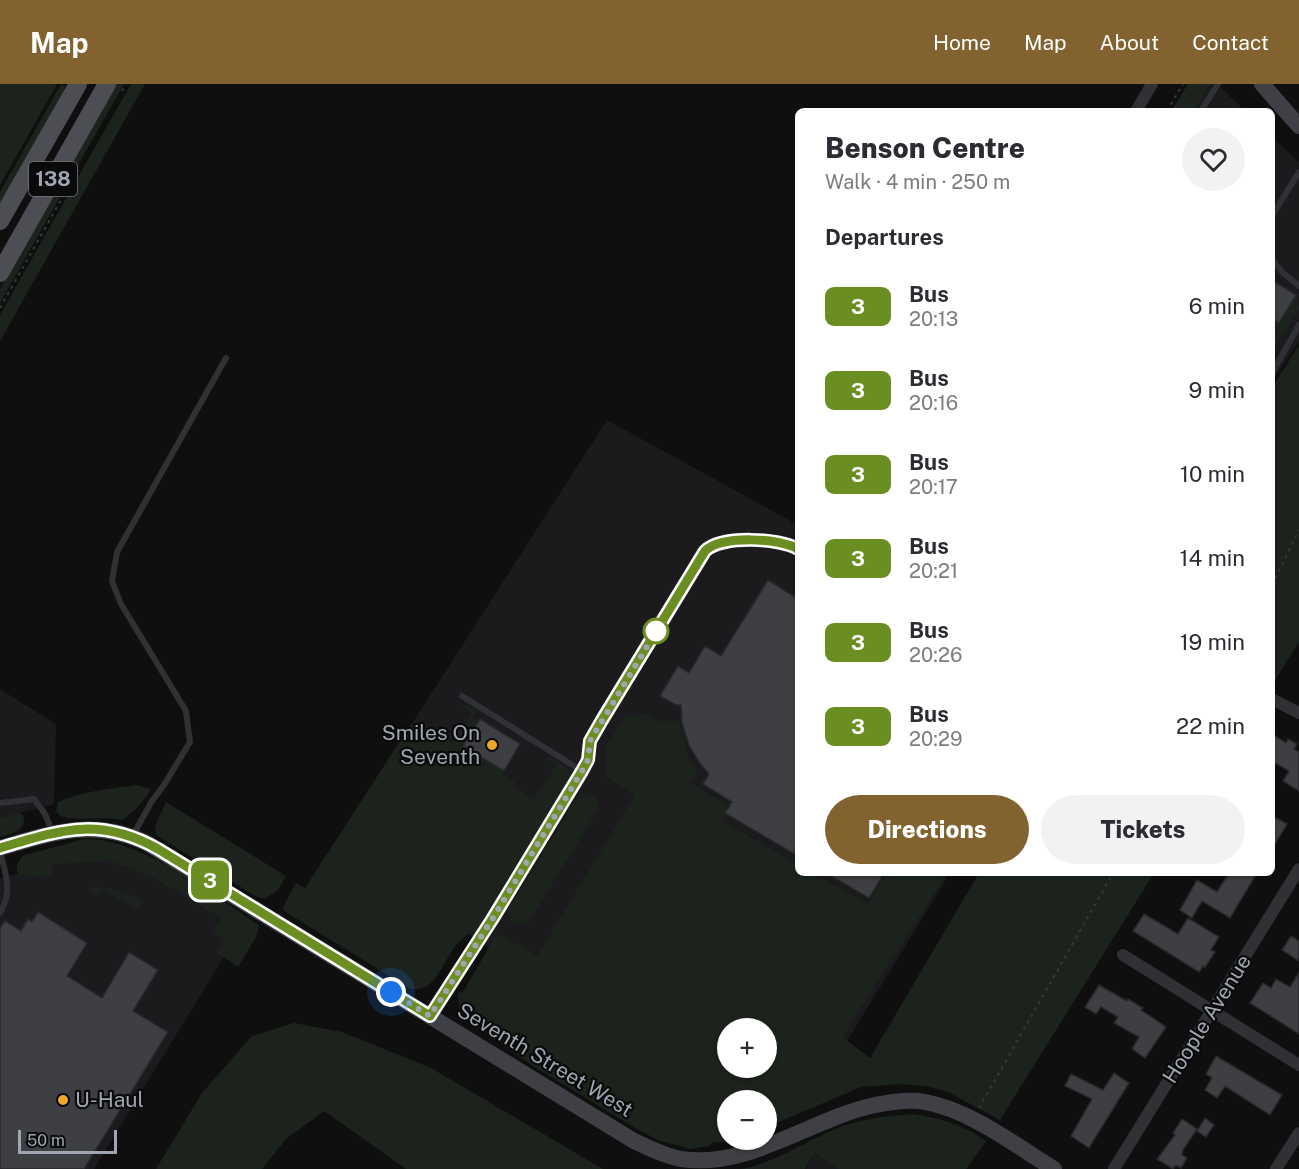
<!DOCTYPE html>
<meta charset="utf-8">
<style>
body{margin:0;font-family:"Public Sans",sans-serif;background:#f2f2f3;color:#2b2b33;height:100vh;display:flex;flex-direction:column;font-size:22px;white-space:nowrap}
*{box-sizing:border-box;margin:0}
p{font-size:20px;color:#7c7c81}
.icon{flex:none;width:33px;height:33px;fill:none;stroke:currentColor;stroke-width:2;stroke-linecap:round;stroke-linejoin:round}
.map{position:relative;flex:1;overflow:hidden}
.drawer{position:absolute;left:795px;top:24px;width:480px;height:768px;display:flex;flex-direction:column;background:#fff;border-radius:9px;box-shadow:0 2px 4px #0004}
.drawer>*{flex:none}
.badge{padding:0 12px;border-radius:9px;font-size:21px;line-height:39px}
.controls{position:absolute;left:717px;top:934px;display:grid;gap:12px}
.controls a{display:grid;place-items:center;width:60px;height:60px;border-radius:50%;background:#fff;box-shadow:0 2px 4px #0004;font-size:30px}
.scale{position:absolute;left:18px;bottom:15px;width:99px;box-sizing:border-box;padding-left:6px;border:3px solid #a0a6b1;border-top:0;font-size:16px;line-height:21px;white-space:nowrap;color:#a0a6b1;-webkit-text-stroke:4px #0a0a0b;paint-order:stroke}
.you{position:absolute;width:30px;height:30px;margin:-15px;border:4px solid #fff;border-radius:50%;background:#1a73e8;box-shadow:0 0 0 9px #1a73e833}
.map>.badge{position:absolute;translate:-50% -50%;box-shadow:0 0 0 3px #fff}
h2{padding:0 30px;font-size:22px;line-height:54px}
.round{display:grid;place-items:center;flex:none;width:63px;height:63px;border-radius:32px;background:#f2f2f3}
.overview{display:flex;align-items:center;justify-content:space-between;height:102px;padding:0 30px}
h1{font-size:28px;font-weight:800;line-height:45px}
.cta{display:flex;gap:12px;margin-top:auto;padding:12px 30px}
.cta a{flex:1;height:69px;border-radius:36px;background:#82632f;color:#fff;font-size:24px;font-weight:800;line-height:69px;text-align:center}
.cta a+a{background:#f2f2f3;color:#2b2b33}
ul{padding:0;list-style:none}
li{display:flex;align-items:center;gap:18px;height:84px;padding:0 30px}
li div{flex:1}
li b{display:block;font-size:22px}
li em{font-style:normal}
li .badge{min-width:66px;font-weight:700;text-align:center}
header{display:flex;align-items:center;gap:36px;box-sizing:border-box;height:84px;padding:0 30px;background:#82632f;color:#fff}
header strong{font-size:28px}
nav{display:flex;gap:33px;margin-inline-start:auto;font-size:21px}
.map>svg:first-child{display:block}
.built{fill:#1b1b1d;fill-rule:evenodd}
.green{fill:#1c231c;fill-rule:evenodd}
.building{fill:#3e3f43;stroke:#29292c;stroke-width:1.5}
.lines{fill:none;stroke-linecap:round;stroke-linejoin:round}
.path{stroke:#36383c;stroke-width:2;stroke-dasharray:3 4.5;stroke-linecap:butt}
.lane{stroke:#303135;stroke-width:6}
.street{stroke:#303135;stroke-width:12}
.secondary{stroke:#3e4045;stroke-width:16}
.primary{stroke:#4c4e54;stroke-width:18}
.line-casing{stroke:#fff;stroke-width:14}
.line{stroke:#6b8e23;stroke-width:9}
.walk{stroke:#a0a6b1;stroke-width:6;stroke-dasharray:0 10.8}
.stop-dot{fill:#fff;stroke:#6b8e23;stroke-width:3}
.poi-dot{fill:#eca72b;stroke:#0a0a0b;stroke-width:2}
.labels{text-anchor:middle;stroke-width:4.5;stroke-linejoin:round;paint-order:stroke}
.shield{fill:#0a0a0b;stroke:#73777f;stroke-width:1.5}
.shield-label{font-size:20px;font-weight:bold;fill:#a0a6b1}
.poi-label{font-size:21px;fill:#a0a6b1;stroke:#0a0a0b;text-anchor:end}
.street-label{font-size:21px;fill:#a0a6b1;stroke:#0a0a0b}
</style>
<header>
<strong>Map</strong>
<nav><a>Home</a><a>Map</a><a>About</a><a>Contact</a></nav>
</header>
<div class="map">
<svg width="1299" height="1085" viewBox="0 0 1299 1085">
<rect width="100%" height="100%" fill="#0f0f10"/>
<!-- built -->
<path class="built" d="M 1192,0 L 1217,0 L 1245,27 L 1175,27 Z
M 1272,53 L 1299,78 L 1299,257 L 1272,297 Z
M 607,336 L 798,441 L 798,789 L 950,789 L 830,985 L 766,1014 L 538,894 L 332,764 ZM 728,945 L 766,945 L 766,984 L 728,984 Z
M 0,605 L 56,640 L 54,720 L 0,734 Z
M 102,765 L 244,840 L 94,1085 L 0,1085 L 0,795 Z
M 815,1069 L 838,1085 L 806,1085 Z"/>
<!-- green -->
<path class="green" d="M 0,0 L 57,0 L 0,101 Z
M 61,0 L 65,2 L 63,9 L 0,120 L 0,108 Z
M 116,0 L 124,0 L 0,219 L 0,205 Z
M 131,0 L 145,0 L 0,257 L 0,231 Z
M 1188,0 L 1210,0 L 1194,27 L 1171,27 Z
M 1296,211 L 1299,225 L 1272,268 L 1272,235 L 1279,239 Z
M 1299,261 L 1299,558 L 1272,601 L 1272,304 Z
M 467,621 L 476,627 L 472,633 L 478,637 L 463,662 L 503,687 L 502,690 L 516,699 L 514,703 L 534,715 L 556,681 L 546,675 L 549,673 C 557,678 571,682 570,693 L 475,849 C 470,850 465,851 462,855 C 443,870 440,909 410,905 L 284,827 L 283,823 L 296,799 L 305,804 L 411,640 L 419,645 L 423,640 L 432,646 L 429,651 L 440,658 L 444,653 L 453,659 L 472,629 L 463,623 Z
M 647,629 L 658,637 L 679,637 L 690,677 L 697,688 L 690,699 L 728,721 L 722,737 L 798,780 L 798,789 L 813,789 L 868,820 L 886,789 L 947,789 L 842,953 L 870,974 L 979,789 L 1154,789 L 1000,1036 L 948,1008 L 925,1002 L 898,1000 L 861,1003 L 767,1043 L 766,1017 L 728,1017 L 728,1056 L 735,1056 L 727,1058 L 713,1058 L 709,1062 L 690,1065 L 658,1056 L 637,1045 L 533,982 L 463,933 L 459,925 L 458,909 L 463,908 L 496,851 L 503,852 L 537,872 L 635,711 L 607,693 L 606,662 L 624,633 ZM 728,945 L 766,945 L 766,984 L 728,984 Z
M 136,701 L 151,705 C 143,718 135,728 122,736 C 101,732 79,738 60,732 L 56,727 L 58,718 C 82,707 110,705 136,701 Z
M 585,709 L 595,713 L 599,724 L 530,836 C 523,842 517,840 510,836 L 508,826 L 578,712 Z
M 166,718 L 286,792 L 278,806 L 264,815 L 257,813 L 156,751 L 155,742 Z
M 18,729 L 22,730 L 24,733 C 25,747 11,750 0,753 L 0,734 Z
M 84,755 C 141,754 212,810 259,841 L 256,853 L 238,883 L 216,868 L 225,855 L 213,848 L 221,834 L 154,794 L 111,777 L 52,780 L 54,791 L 50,793 L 20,791 L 17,788 L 17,781 L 22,772 Z
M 90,803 L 111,804 L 141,816 L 142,819 L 138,826 L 101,805 L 97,811 L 89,807 Z
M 294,939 L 342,948 L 431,984 L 603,1085 L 406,1085 L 324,1027 L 286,1055 L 262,1085 L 156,1085 L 202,1009 L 252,952 Z
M 912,1030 C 941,1034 961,1040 986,1057 L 966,1085 L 838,1085 L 815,1069 L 805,1085 L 742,1085 C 775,1078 805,1058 835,1045 C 859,1035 887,1032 912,1030 Z"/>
<!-- building -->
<path class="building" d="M 1272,196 L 1296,211 L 1279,239 L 1272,235 Z
M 768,496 L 798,515 L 798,772 L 725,729 L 732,718 L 703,700 L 709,690 L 699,678 L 689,661 L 682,639 L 681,621 L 676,621 L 660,612 L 678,582 L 689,589 L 705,562 L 721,572 Z
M 480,635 L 520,660 L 504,687 L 463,662 Z
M 1272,650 L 1286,659 L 1288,655 L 1297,660 L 1294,665 L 1299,668 L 1299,707 L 1283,697 L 1289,687 L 1272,677 Z
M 1272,732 L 1287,740 L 1272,765 Z
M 826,789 L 884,789 L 869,814 Z
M 1229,789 L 1257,789 L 1230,834 L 1202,817 L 1192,834 L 1180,826 L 1197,796 L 1217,808 Z
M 38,828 L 87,859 L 67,892 L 102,914 L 129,868 L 158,886 L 133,927 L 168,948 L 84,1085 L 0,1085 L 0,844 L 5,837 L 21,847 L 28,835 L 32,838 Z
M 1144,830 L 1178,850 L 1188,834 L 1219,853 L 1211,866 L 1215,868 L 1205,883 L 1203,882 L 1199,888 L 1133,847 Z
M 1291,852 L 1299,857 L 1299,877 L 1282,866 Z
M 1299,889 L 1299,950 L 1250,919 L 1263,899 L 1271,904 L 1276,895 L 1290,903 Z
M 1099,901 L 1127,917 L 1128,915 L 1143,924 L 1141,926 L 1166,943 L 1145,974 L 1132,965 L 1139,953 L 1114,939 L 1118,933 L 1101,923 L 1096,930 L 1085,923 Z
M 1216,972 L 1282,1011 L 1270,1031 L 1225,1002 L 1217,1014 L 1205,1006 L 1212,994 L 1206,990 Z
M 1114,989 L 1129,999 L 1089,1064 L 1071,1052 L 1092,1015 L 1065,1002 L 1071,990 L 1103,1006 Z
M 1205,1034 L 1214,1041 L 1206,1053 L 1197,1047 Z
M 1182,1035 L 1197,1045 L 1183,1066 L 1182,1071 L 1187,1074 L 1181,1084 L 1176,1081 L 1173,1085 L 1157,1075 L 1175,1051 L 1173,1049 Z"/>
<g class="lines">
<!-- path -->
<path class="path" d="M 122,7 L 126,0
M 1167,27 L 1183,0
M 0,224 L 78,86
M 1272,501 L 1299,446
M 979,1024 L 1113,789"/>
<!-- lane -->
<path class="lane" d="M 1201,27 L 1218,0
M 1272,132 L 1299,88
M 1272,175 L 1282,188 L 1299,202
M 1272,289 L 1299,241
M 462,612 L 582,687
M 0,719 L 34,715 L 45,730 L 53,749
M 133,751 L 152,717 L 164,701 L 190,658 L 186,627 L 121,520 L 112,497 L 117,468 L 226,274
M 0,768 C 6,791 13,807 0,829"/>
<!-- street -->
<path class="street" d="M 1136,27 L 1152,0
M 1272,615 L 1299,629
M 1123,871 L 1299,981
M 430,932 L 493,834 L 582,687 L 588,676 L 590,657 L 602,636 L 705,467 C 722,451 779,454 798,465
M 1114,1085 L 1299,785
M 1276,1085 L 1299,1049"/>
<!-- secondary -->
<path class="secondary" d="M 1262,0 L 1299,42
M 0,764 C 52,749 93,734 145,758 L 634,1057 C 649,1064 664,1072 681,1075 C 750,1085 810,1035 875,1021 C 892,1018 909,1015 925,1018 C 970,1026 1015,1061 1054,1085"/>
<!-- primary -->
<path class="primary" d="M 0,137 L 78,0
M 0,189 L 107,0"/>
</g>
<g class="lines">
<defs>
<path id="line" d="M 0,764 C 61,746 99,732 158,765 L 430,932 L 493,834 L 582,687 L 588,676 L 590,657 L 602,636 L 705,467 C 722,451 779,454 798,465"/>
</defs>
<!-- line casing -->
<use href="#line" class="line-casing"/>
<!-- line -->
<use href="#line" class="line"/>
<!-- walk -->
<path class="walk" d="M 391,908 L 430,932 L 493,834 L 582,687 L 588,676 L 590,657 L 657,546 L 656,547"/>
</g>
<!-- markers -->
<circle class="stop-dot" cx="656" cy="547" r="12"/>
<g class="poi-dot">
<circle cx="492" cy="661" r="6"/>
<circle cx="63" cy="1016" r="6"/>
</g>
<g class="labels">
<!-- shield labels -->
<rect class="shield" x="29" y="78" width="48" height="34" rx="4.5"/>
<g class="shield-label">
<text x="53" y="102">138</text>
</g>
<!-- poi labels -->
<g class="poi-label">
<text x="480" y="656">Smiles On<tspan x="480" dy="24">Seventh</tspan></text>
<text x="75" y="1023" text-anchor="start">U-Haul</text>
</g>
<!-- street labels -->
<g class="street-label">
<text transform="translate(1207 935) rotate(-58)" y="7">Hoople Avenue</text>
<text transform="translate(545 976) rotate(31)" y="7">Seventh Street West</text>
</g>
</g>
</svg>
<div class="controls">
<a>+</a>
<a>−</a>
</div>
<div class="scale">50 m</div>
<div class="you" style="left:391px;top:908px"></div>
<b class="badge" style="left:210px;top:796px;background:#6b8e23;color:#fff">3</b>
<section class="drawer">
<div class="overview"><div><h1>Benson Centre</h1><p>Walk · 4 min · 250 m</p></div><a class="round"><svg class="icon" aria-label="heart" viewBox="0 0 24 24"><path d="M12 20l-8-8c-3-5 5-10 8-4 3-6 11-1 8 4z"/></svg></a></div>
<h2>Departures</h2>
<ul>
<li><span class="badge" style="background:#6b8e23;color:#fff">3</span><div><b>Bus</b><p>20:13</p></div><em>6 min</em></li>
<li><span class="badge" style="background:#6b8e23;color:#fff">3</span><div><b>Bus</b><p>20:16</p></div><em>9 min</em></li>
<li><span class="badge" style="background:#6b8e23;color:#fff">3</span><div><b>Bus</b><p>20:17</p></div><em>10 min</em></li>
<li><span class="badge" style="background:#6b8e23;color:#fff">3</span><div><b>Bus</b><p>20:21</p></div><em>14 min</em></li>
<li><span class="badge" style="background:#6b8e23;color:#fff">3</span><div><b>Bus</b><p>20:26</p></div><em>19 min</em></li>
<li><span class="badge" style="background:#6b8e23;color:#fff">3</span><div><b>Bus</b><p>20:29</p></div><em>22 min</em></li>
</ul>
<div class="cta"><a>Directions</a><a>Tickets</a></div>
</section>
</div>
